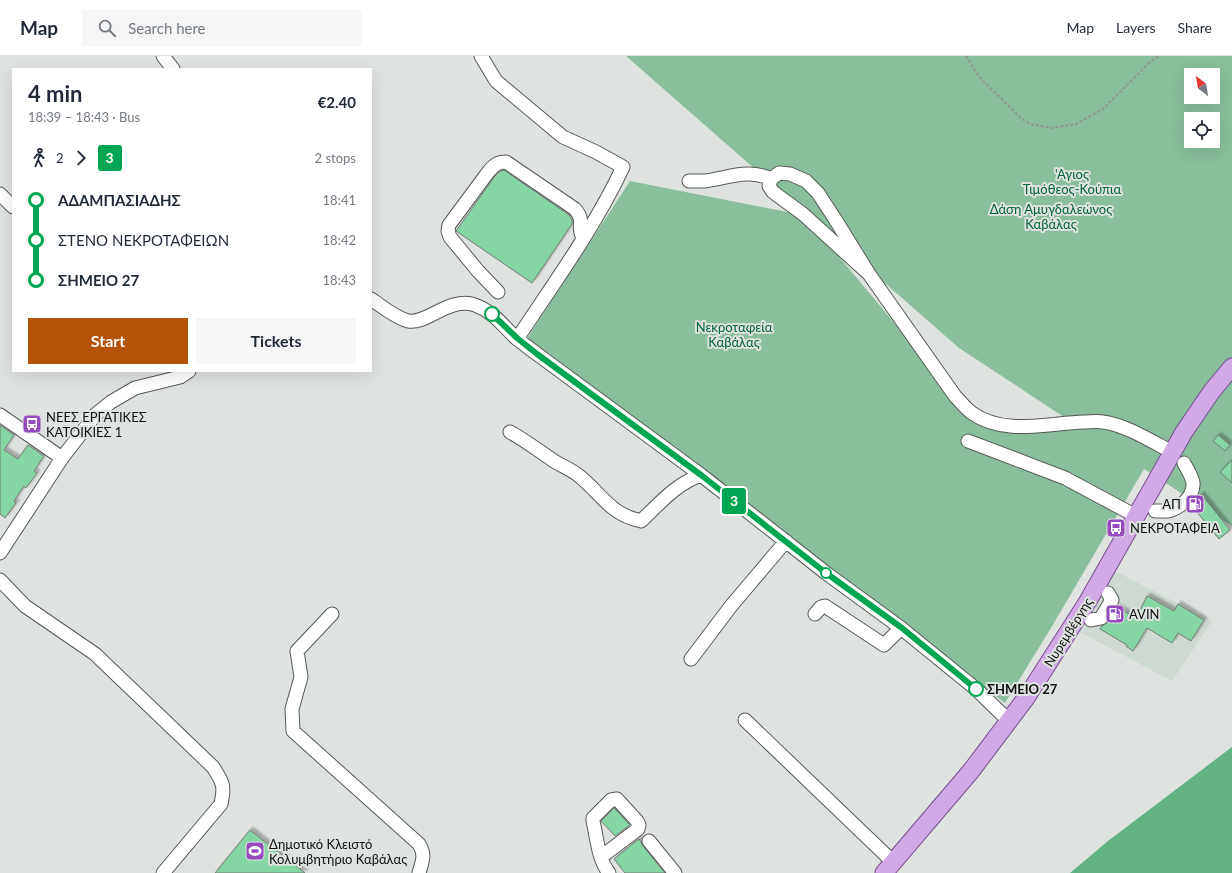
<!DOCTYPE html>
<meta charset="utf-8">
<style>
body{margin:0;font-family:Lato,sans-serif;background:#f6f6f7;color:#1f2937;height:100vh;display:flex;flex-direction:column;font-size:15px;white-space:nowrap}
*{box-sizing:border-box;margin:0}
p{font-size:13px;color:#747a83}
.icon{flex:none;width:22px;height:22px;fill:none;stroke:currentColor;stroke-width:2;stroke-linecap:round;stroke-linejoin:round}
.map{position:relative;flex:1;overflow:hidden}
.details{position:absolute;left:12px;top:12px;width:360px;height:304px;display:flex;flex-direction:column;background:#fff;border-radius:0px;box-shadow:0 4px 16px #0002}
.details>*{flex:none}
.badge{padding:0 8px;border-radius:3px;font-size:14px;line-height:26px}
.needle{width:26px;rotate:329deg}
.tools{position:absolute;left:1184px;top:12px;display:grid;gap:8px}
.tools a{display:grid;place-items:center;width:36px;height:36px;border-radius:0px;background:#fff;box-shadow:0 4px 16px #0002;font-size:20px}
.map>.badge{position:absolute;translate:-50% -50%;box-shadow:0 0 0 2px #fff}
.legs{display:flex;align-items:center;gap:6px;height:44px;padding:0 16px;font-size:13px}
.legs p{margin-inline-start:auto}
.head{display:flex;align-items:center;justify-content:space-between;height:68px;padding:0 16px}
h1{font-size:22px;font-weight:700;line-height:30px}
.action{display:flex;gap:8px;margin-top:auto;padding:8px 16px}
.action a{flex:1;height:46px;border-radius:0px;background:#b45309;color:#fff;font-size:16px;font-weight:700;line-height:46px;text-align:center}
.action a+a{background:#f6f6f7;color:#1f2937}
ul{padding:0 16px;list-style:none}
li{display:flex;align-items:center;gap:14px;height:40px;font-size:15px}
li i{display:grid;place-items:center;width:6px;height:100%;margin:0 5px;background:currentColor}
li i::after{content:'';width:10px;height:10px;margin:-5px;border:3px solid;border-radius:50%;background:#fff}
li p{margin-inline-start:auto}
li:first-child i{background:linear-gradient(#0000 50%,currentColor 0)}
li:last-child i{background:linear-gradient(currentColor 50%,#0000 0)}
header{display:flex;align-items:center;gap:24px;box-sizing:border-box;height:56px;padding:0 20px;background:#fff;border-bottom:1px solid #e0e1e3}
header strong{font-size:19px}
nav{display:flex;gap:22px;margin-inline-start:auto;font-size:14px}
.search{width:280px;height:36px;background:#f6f6f7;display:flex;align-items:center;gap:10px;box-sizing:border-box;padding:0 14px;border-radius:0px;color:#747a83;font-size:15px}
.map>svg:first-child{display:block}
.built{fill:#cdd9d1}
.green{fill:#89bf9d;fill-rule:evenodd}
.water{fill:#62b283}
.building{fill:#86d6a5;stroke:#767a77;filter:url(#shadow)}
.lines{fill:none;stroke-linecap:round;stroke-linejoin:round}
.minor-casing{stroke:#565a57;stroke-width:15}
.major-casing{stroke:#784e90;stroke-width:19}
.path{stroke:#919592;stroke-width:2;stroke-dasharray:3 2;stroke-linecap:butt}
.minor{stroke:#fff;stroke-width:13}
.major{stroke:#d0a9e6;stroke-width:17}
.line-1-casing{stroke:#fff;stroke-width:9}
.line-1{stroke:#00a651;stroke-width:6}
.stop-1-dot{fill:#fff;stroke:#00a651;stroke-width:2}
.labels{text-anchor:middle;stroke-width:4;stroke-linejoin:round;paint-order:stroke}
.park-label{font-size:13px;fill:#00663a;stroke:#dee3df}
.poi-label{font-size:13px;fill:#0f100f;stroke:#dee3df;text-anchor:start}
.street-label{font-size:13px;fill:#0f100f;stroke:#dee3df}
.stop-label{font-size:13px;font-weight:bold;fill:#0f100f;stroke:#dee3df;text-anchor:start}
</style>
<header>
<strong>Map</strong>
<div class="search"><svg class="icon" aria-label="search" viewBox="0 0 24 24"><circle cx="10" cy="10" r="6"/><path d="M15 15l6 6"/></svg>Search here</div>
<nav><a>Map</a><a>Layers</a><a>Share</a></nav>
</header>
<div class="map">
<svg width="1232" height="817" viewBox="0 0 1232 817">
<defs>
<filter id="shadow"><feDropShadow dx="3" dy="-3" stdDeviation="1" flood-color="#0004"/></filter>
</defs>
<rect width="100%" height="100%" fill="#dee3df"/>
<!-- built -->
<path class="built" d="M 1111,513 L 1212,565 L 1172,625 L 1076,574 Z"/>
<!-- green -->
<path class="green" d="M 626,0 L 1232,0 L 1232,470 L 1144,413 L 1054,567 L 1005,647 L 526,284 L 630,125 L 792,157 L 815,172 L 962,348 L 972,362 L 1073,367 L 959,292 ZM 1191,19 L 1213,19 L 1213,41 L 1191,41 ZM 1191,63 L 1213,63 L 1213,85 L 1191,85 Z"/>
<!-- water -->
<path class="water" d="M 1232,691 L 1232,817 L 1070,817 L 1108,785 Z"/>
<!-- building -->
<path class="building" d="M 504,114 L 569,159 L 572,164 L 572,168 L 532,227 L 456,175 L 495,120 L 499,116 Z
M 0,369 L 14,379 L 4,394 L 18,403 L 28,389 L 44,400 L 34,415 L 37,417 L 26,432 L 24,430 L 14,445 L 16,447 L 5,462 L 0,458 Z
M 1218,379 L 1230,389 L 1225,395 L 1213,385 Z
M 1232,404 L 1232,427 L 1220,416 Z
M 1201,438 L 1230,474 L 1219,483 L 1192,450 Z
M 1147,540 L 1174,555 L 1178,548 L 1204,564 L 1191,585 L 1178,577 L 1172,587 L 1147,572 L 1133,595 L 1126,590 L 1127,589 L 1100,573 L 1102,570 L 1108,566 L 1117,551 L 1136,562 Z
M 614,752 L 630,769 L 615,780 L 601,765 Z
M 250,774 L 305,817 L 215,817 Z
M 639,783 L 643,790 L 665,817 L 625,817 L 614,803 Z"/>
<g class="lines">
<defs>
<path id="minor" d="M 163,0 L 173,13
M 481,0 L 496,25 L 563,81 L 596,96 L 623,111 C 595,171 554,227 517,283
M 689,125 C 694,125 700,125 705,125 C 728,122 749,112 771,123
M 0,138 L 13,151
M 869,218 L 835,163 L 818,137 L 806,125 L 790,118 L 779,117 L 771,123 L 769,130 L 773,136 L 803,158 L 869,218 L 955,340 C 960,345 965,352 972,357 C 1004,380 1048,367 1084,366 C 1090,366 1097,365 1103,366 C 1126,369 1151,385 1172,396
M 498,236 L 478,215 L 450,181 L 448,175 L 449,169 L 489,115 C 494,109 498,106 506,106 L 575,153 C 586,166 576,169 583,182
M 371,243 C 383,251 394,261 408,265 C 426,269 450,240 475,249 C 494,256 503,270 517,283 C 524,288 530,293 537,298 L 701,419 L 826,517 L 901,572 L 976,633 L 1009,665
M 0,359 L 62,402
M 510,376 C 526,385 539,395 554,405 C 562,410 570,413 578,419 C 601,437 609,458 641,465 C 660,447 676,428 701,419
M 968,385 L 1065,422 L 1136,460
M 1155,455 C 1159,455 1164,455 1168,455 C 1180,452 1194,441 1193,427 C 1192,420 1187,413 1184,407
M 0,497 L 62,402 L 96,358 L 111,346 L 135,332 L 180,321 L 189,315
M 0,524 L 25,550 L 95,598 L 213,711 C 223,727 225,729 221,748 L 163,817
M 332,558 L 297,595 L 301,621 L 292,653 L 293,675 L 419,788 C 426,799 422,806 419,817
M 815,558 L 821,551 L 825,550 L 884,589 L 901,572
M 1091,564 L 1101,562 L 1112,544 L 1108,537
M 691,603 L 731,550 L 786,485
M 745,664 L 893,806
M 649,785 L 675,817
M 601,801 L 638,773 L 639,769 L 637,765 L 617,743 L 611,744 L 593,762 L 593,765 C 597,782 598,803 609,817"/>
<path id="major" d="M 884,817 L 971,715 L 1026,642 L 1088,545 L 1184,376 L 1212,335 L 1232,311"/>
</defs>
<!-- minor casing -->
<use href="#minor" class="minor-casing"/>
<!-- major casing -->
<use href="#major" class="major-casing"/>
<!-- path -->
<path class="path" d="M 966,0 L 976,16 L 983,25 L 1022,63 L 1030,68 L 1051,72 L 1076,68 L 1103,53 L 1150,6 L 1159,0"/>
<!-- minor -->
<use href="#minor" class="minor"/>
<!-- major -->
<use href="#major" class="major"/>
</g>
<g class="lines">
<defs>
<path id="line-1" d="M 492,258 L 517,282 L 537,298 L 701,419 L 826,517 L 902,572 L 976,633"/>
</defs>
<!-- line-1 casing -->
<use href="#line-1" class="line-1-casing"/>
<!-- line-1 -->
<use href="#line-1" class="line-1"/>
</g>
<!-- icons -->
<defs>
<symbol id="bus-square" viewBox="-11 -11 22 22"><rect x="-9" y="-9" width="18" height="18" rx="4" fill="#954bbd" stroke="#dee3df"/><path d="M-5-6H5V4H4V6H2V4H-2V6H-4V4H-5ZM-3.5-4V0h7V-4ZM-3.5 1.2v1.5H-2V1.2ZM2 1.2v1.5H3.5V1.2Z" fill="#fff"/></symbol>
<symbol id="fuel-square" viewBox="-11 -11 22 22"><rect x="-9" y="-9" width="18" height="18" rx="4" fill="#954bbd" stroke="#dee3df"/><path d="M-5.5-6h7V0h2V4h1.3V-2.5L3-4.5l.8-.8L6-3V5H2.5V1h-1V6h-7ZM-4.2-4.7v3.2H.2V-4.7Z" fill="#fff"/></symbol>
<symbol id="stadium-square" viewBox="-11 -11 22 22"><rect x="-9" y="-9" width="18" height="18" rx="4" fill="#954bbd" stroke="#dee3df"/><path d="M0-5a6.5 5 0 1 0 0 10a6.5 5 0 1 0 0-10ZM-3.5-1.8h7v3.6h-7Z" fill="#fff"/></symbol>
</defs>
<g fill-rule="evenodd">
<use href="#bus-square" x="21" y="357" width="22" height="22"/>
<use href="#fuel-square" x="1184" y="437" width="22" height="22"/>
<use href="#bus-square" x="1105" y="461" width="22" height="22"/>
<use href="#fuel-square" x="1104" y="547" width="22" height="22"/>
<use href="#stadium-square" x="244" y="784" width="22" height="22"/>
</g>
<!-- markers -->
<g class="stop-1-dot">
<circle cx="492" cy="258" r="7"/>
<circle cx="826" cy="517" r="5"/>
<circle cx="976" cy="633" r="7"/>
</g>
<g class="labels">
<!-- park labels -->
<g class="park-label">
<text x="1072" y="123">'Αγιος<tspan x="1072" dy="15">Τιμόθεος-Κούπια</tspan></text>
<text x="1051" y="158">Δάση Αμυγδαλεώνος<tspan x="1051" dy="15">Καβάλας</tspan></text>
<text x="734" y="276">Νεκροταφεία<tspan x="734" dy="15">Καβάλας</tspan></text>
</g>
<!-- poi labels -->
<g class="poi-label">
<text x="46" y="366">ΝΕΕΣ ΕΡΓΑΤΙΚΕΣ<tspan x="46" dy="15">ΚΑΤΟΙΚΙΕΣ 1</tspan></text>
<text x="1181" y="453" text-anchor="end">ΑΠ</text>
<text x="1130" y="477">ΝΕΚΡΟΤΑΦΕΙΑ</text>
<text x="1129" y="563">AVIN</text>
<text x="269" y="793">Δημοτικό Κλειστό<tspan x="269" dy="15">Κολυμβητήριο Καβάλας</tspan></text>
</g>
<!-- street labels -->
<g class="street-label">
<text transform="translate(1068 576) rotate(-58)" y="5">Νυρεμβέργης</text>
</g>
<!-- stop labels -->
<g class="stop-label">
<text x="987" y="638">ΣΗΜΕΙΟ 27</text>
</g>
</g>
</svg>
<div class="tools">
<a><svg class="needle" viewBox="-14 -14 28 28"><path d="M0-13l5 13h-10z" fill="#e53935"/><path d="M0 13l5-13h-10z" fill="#747a83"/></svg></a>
<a><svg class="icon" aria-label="locate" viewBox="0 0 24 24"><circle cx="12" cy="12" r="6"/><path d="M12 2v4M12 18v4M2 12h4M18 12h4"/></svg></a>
</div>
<b class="badge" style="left:734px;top:445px;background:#00a651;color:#fff">3</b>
<section class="details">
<div class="head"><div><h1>4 min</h1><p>18:39 – 18:43 · Bus</p></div><b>€2.40</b></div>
<div class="legs"><svg class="icon" aria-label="walk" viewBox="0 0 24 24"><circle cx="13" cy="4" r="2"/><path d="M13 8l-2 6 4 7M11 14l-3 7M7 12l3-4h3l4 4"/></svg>2<svg class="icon" aria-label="forward" viewBox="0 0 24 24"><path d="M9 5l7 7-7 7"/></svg><b class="badge" style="background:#00a651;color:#fff">3</b><p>2 stops</p></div>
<ul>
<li><i style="color:#00a651"></i><b>ΑΔΑΜΠΑΣΙΑΔΗΣ</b><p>18:41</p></li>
<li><i style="color:#00a651"></i><span>ΣΤΕΝΟ ΝΕΚΡΟΤΑΦΕΙΩΝ</span><p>18:42</p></li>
<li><i style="color:#00a651"></i><b>ΣΗΜΕΙΟ 27</b><p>18:43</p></li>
</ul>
<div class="action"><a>Start</a><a>Tickets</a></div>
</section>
</div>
